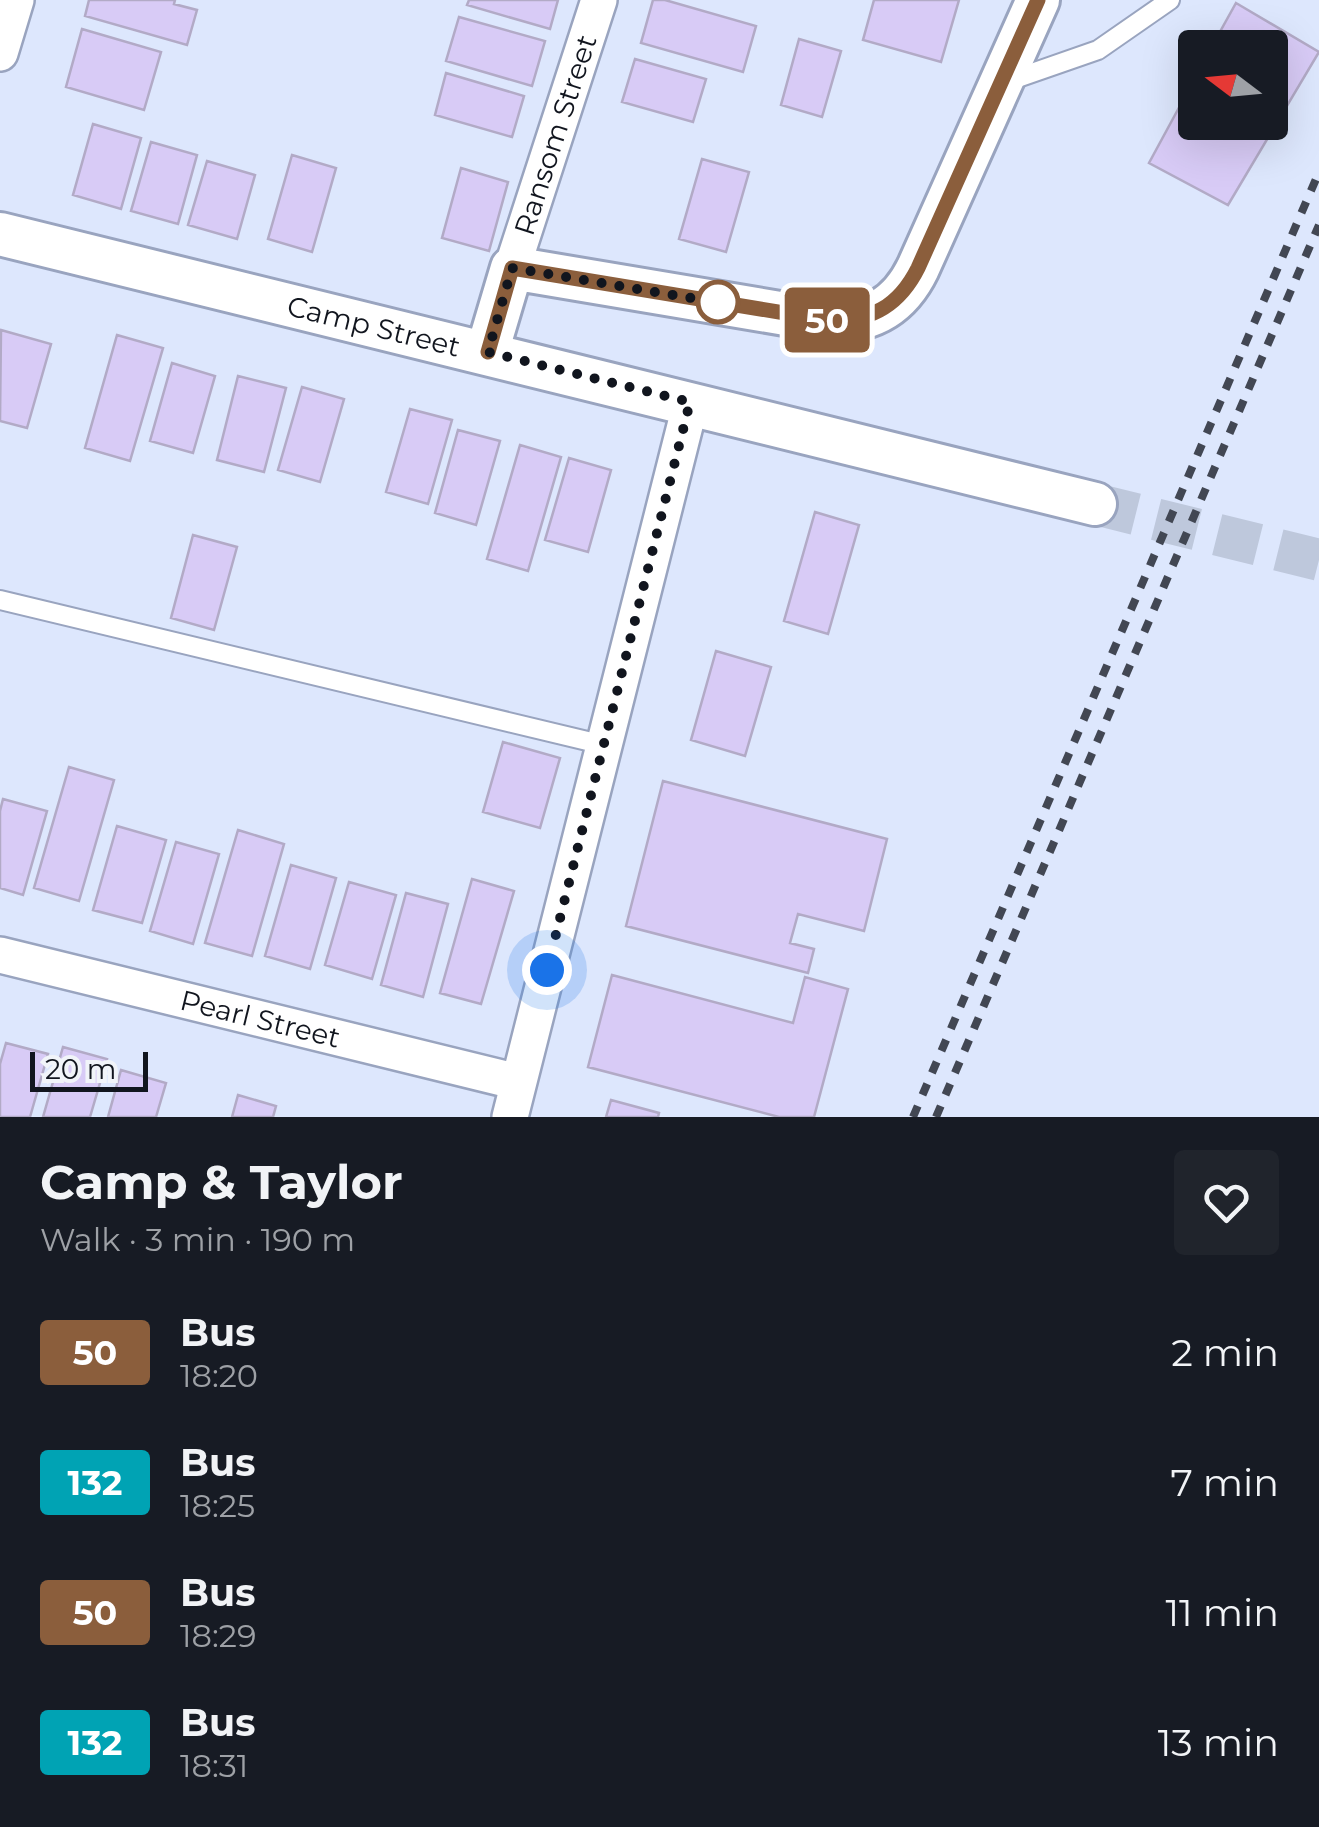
<!DOCTYPE html>
<meta charset="utf-8">
<style>
body{margin:0;font-family:Montserrat,sans-serif;background:#20242c;color:#f1f3f6;height:100vh;display:flex;flex-direction:column;font-size:38px;white-space:nowrap}
*{box-sizing:border-box;margin:0}
p{font-size:32px;color:#9ea1a6}
.icon{flex:none;width:55px;height:55px;fill:none;stroke:currentColor;stroke-width:2;stroke-linecap:round;stroke-linejoin:round}
.map{position:relative;height:1117px;overflow:hidden}
.drawer{display:flex;flex-direction:column;background:#171b24;flex:1}
.drawer>*{flex:none}
.badge{padding:0 20px;border-radius:8px;font-size:35px;line-height:65px}
.needle{width:65px;rotate:286deg}
.tools{position:absolute;left:1178px;top:30px;display:grid;gap:20px}
.tools a{display:grid;place-items:center;width:110px;height:110px;border-radius:10px;background:#171b24;box-shadow:0 10px 40px #0002;font-size:50px}
.scale{position:absolute;left:30px;bottom:25px;width:118px;box-sizing:border-box;padding-left:10px;border:5px solid #11151e;border-top:0;font-size:28px;line-height:35px;white-space:nowrap;color:#11151e;-webkit-text-stroke:8px #f1f4f9;paint-order:stroke}
.you{position:absolute;width:50px;height:50px;margin:-25px;border:8px solid #fff;border-radius:50%;background:#1a73e8;box-shadow:0 0 0 15px #1a73e833}
.map>.badge{position:absolute;translate:-50% -50%;box-shadow:0 0 0 5px #fff}
.round{display:grid;place-items:center;flex:none;width:105px;height:105px;border-radius:10px;background:#20242c}
.overview{display:flex;align-items:center;justify-content:space-between;height:170px;padding:0 40px}
h1{font-size:48px;font-weight:700;line-height:75px}
ul{padding:0;list-style:none}
li{display:flex;align-items:center;gap:30px;height:130px;padding:0 40px}
li div{flex:1}
li b{display:block;font-size:38px}
li em{font-style:normal}
li .badge{min-width:110px;font-weight:700;text-align:center}
.map>svg:first-child{display:block}
.building{fill:#d8cbf6;stroke:#b2aac6;stroke-width:2.5}
.lines{fill:none;stroke-linecap:round;stroke-linejoin:round}
.tertiary-tunnel{stroke:#bec8dc;stroke-width:42;stroke-dasharray:42 21;stroke-linecap:butt}
.service-casing{stroke:#99a4bf;stroke-width:22}
.minor-casing{stroke:#99a4bf;stroke-width:40}
.tertiary-casing{stroke:#99a4bf;stroke-width:48}
.service{stroke:#fff;stroke-width:18}
.minor{stroke:#fff;stroke-width:35}
.tertiary{stroke:#fff;stroke-width:42}
.rail{stroke:#424753;stroke-width:8;stroke-dasharray:12 12;stroke-linecap:butt}
.line-casing{stroke:#fff;stroke-width:22}
.line{stroke:#8b5e3c;stroke-width:15}
.walk{stroke:#11151e;stroke-width:10;stroke-dasharray:0 18}
.stop-dot{fill:#fff;stroke:#8b5e3c;stroke-width:5}
.labels{text-anchor:middle;stroke-width:8;stroke-linejoin:round;paint-order:stroke}
.street-label{font-size:28px;fill:#11151e;stroke:#f1f4f9}
</style>
<div class="map">
<svg width="1319" height="1117" viewBox="0 0 1319 1117">
<rect width="100%" height="100%" fill="#dde7fd"/>
<!-- building -->
<path class="building" d="M 89,0 L 175,0 L 174,4 L 197,10 L 187,45 L 85,16 Z
M 469,0 L 558,0 L 550,29 L 467,5 Z
M 653,0 L 665,0 L 756,26 L 743,72 L 641,43 Z
M 874,0 L 959,0 L 941,62 L 863,40 Z
M 1236,3 L 1319,52 L 1228,205 L 1149,163 L 1195,78 L 1195,122 L 1270,122 L 1270,48 L 1211,48 Z
M 459,17 L 545,41 L 532,86 L 446,61 Z
M 82,29 L 161,52 L 144,110 L 66,87 Z
M 799,39 L 841,51 L 822,117 L 781,105 Z
M 635,59 L 706,79 L 693,122 L 622,102 Z
M 446,73 L 524,96 L 512,137 L 435,115 Z
M 93,124 L 141,138 L 121,209 L 73,195 Z
M 151,142 L 197,155 L 178,224 L 131,211 Z
M 292,155 L 336,168 L 312,252 L 268,239 Z
M 702,159 L 749,172 L 726,252 L 679,239 Z
M 207,161 L 255,175 L 237,239 L 188,225 Z
M 461,168 L 508,182 L 489,251 L 442,238 Z
M 1,330 L 51,344 L 27,428 L 0,421 Z
M 117,335 L 163,348 L 130,461 L 85,448 Z
M 172,363 L 215,376 L 193,453 L 150,441 Z
M 238,376 L 286,388 L 264,472 L 217,460 Z
M 302,387 L 344,399 L 320,482 L 278,470 Z
M 410,409 L 452,420 L 428,504 L 386,492 Z
M 458,430 L 500,441 L 476,525 L 435,513 Z
M 520,445 L 561,457 L 528,571 L 487,559 Z
M 569,458 L 611,470 L 588,552 L 545,540 Z
M 815,512 L 859,525 L 828,634 L 784,621 Z
M 193,535 L 237,547 L 214,630 L 171,618 Z
M 716,651 L 771,667 L 745,756 L 691,740 Z
M 503,742 L 560,758 L 540,828 L 483,812 Z
M 69,767 L 114,780 L 79,901 L 34,888 Z
M 663,781 L 887,839 L 864,931 L 798,914 L 790,943 L 814,949 L 808,973 L 626,926 Z
M 3,799 L 47,811 L 23,895 L 0,888 L 0,811 Z
M 117,826 L 166,840 L 142,923 L 93,910 Z
M 238,830 L 284,844 L 252,956 L 205,943 Z
M 176,842 L 219,854 L 193,944 L 150,931 Z
M 291,865 L 336,878 L 310,969 L 265,956 Z
M 472,879 L 514,891 L 481,1004 L 440,993 Z
M 349,882 L 396,895 L 372,979 L 325,965 Z
M 406,893 L 448,904 L 423,997 L 381,985 Z
M 612,975 L 793,1023 L 805,977 L 848,989 L 814,1117 L 779,1117 L 588,1067 Z
M 6,1043 L 48,1054 L 30,1117 L 0,1117 L 0,1064 Z
M 63,1047 L 107,1059 L 90,1117 L 43,1117 Z
M 121,1070 L 166,1083 L 156,1117 L 108,1117 Z
M 238,1095 L 276,1106 L 273,1117 L 232,1117 Z
M 611,1100 L 659,1113 L 658,1117 L 606,1117 Z"/>
<g class="lines">
<!-- tertiary-tunnel -->
<path class="tertiary-tunnel" d="M 1095,504 L 1319,560"/>
<defs>
<path id="service" d="M 1006,82 L 1098,50 L 1170,0
M 0,600 L 604,745"/>
<g id="minor">
<path d="M 0,53 L 16,0"/>
<path id="s1" d="M 512,268 L 599,0"/>
<path id="s2" d="M 0,955 L 518,1082"/>
<path d="M 510,1117 L 691,402"/>
</g>
<g id="tertiary">
<path id="s3" d="M 0,234 L 1095,504"/>
<path d="M 487,352 L 512,268 L 827,321 C 870,323 899,307 918,268 L 1038,0"/>
</g>
</defs>
<!-- service casing -->
<use href="#service" class="service-casing"/>
<!-- minor casing -->
<use href="#minor" class="minor-casing"/>
<!-- tertiary casing -->
<use href="#tertiary" class="tertiary-casing"/>
<!-- service -->
<use href="#service" class="service"/>
<!-- minor -->
<use href="#minor" class="minor"/>
<!-- tertiary -->
<use href="#tertiary" class="tertiary"/>
<!-- rail -->
<path class="rail" d="M 913,1117 L 1319,172
M 936,1117 L 1319,225"/>
</g>
<g class="lines">
<defs>
<path id="line" d="M 488,352 L 512,268 L 827,320 C 870,323 899,306 918,268 L 1038,0"/>
</defs>
<!-- line casing -->
<use href="#line" class="line-casing"/>
<!-- line -->
<use href="#line" class="line"/>
<!-- walk -->
<path class="walk" d="M 547,970 L 690,402 L 488,352 L 512,268 L 727,304 L 718,302"/>
</g>
<!-- markers -->
<circle class="stop-dot" cx="718" cy="302" r="20"/>
<g class="labels">
<!-- street labels -->
<g class="street-label">
<text dy="10" stroke="none"><textPath href="#s1" startOffset="140">Ransom Street</textPath></text>
<text dy="10" stroke="none"><textPath href="#s3" startOffset="385">Camp Street</textPath></text>
<text dy="10" stroke="none"><textPath href="#s2" startOffset="268">Pearl Street</textPath></text>
</g>
</g>
</svg>
<div class="tools">
<a><svg class="needle" viewBox="-14 -14 28 28"><path d="M0-13l5 13h-10z" fill="#e53935"/><path d="M0 13l5-13h-10z" fill="#9ea1a6"/></svg></a>
</div>
<div class="scale">20 m</div>
<div class="you" style="left:547px;top:970px"></div>
<b class="badge" style="left:827px;top:320px;background:#8b5e3c;color:#fff">50</b>
</div>
<section class="drawer">
<div class="overview"><div><h1>Camp &amp; Taylor</h1><p>Walk · 3 min · 190 m</p></div><a class="round"><svg class="icon" aria-label="heart" viewBox="0 0 24 24"><path d="M12 20l-8-8c-3-5 5-10 8-4 3-6 11-1 8 4z"/></svg></a></div>
<ul>
<li><span class="badge" style="background:#8b5e3c;color:#fff">50</span><div><b>Bus</b><p>18:20</p></div><em>2 min</em></li>
<li><span class="badge" style="background:#00a3b4;color:#fff">132</span><div><b>Bus</b><p>18:25</p></div><em>7 min</em></li>
<li><span class="badge" style="background:#8b5e3c;color:#fff">50</span><div><b>Bus</b><p>18:29</p></div><em>11 min</em></li>
<li><span class="badge" style="background:#00a3b4;color:#fff">132</span><div><b>Bus</b><p>18:31</p></div><em>13 min</em></li>
</ul>
</section>
